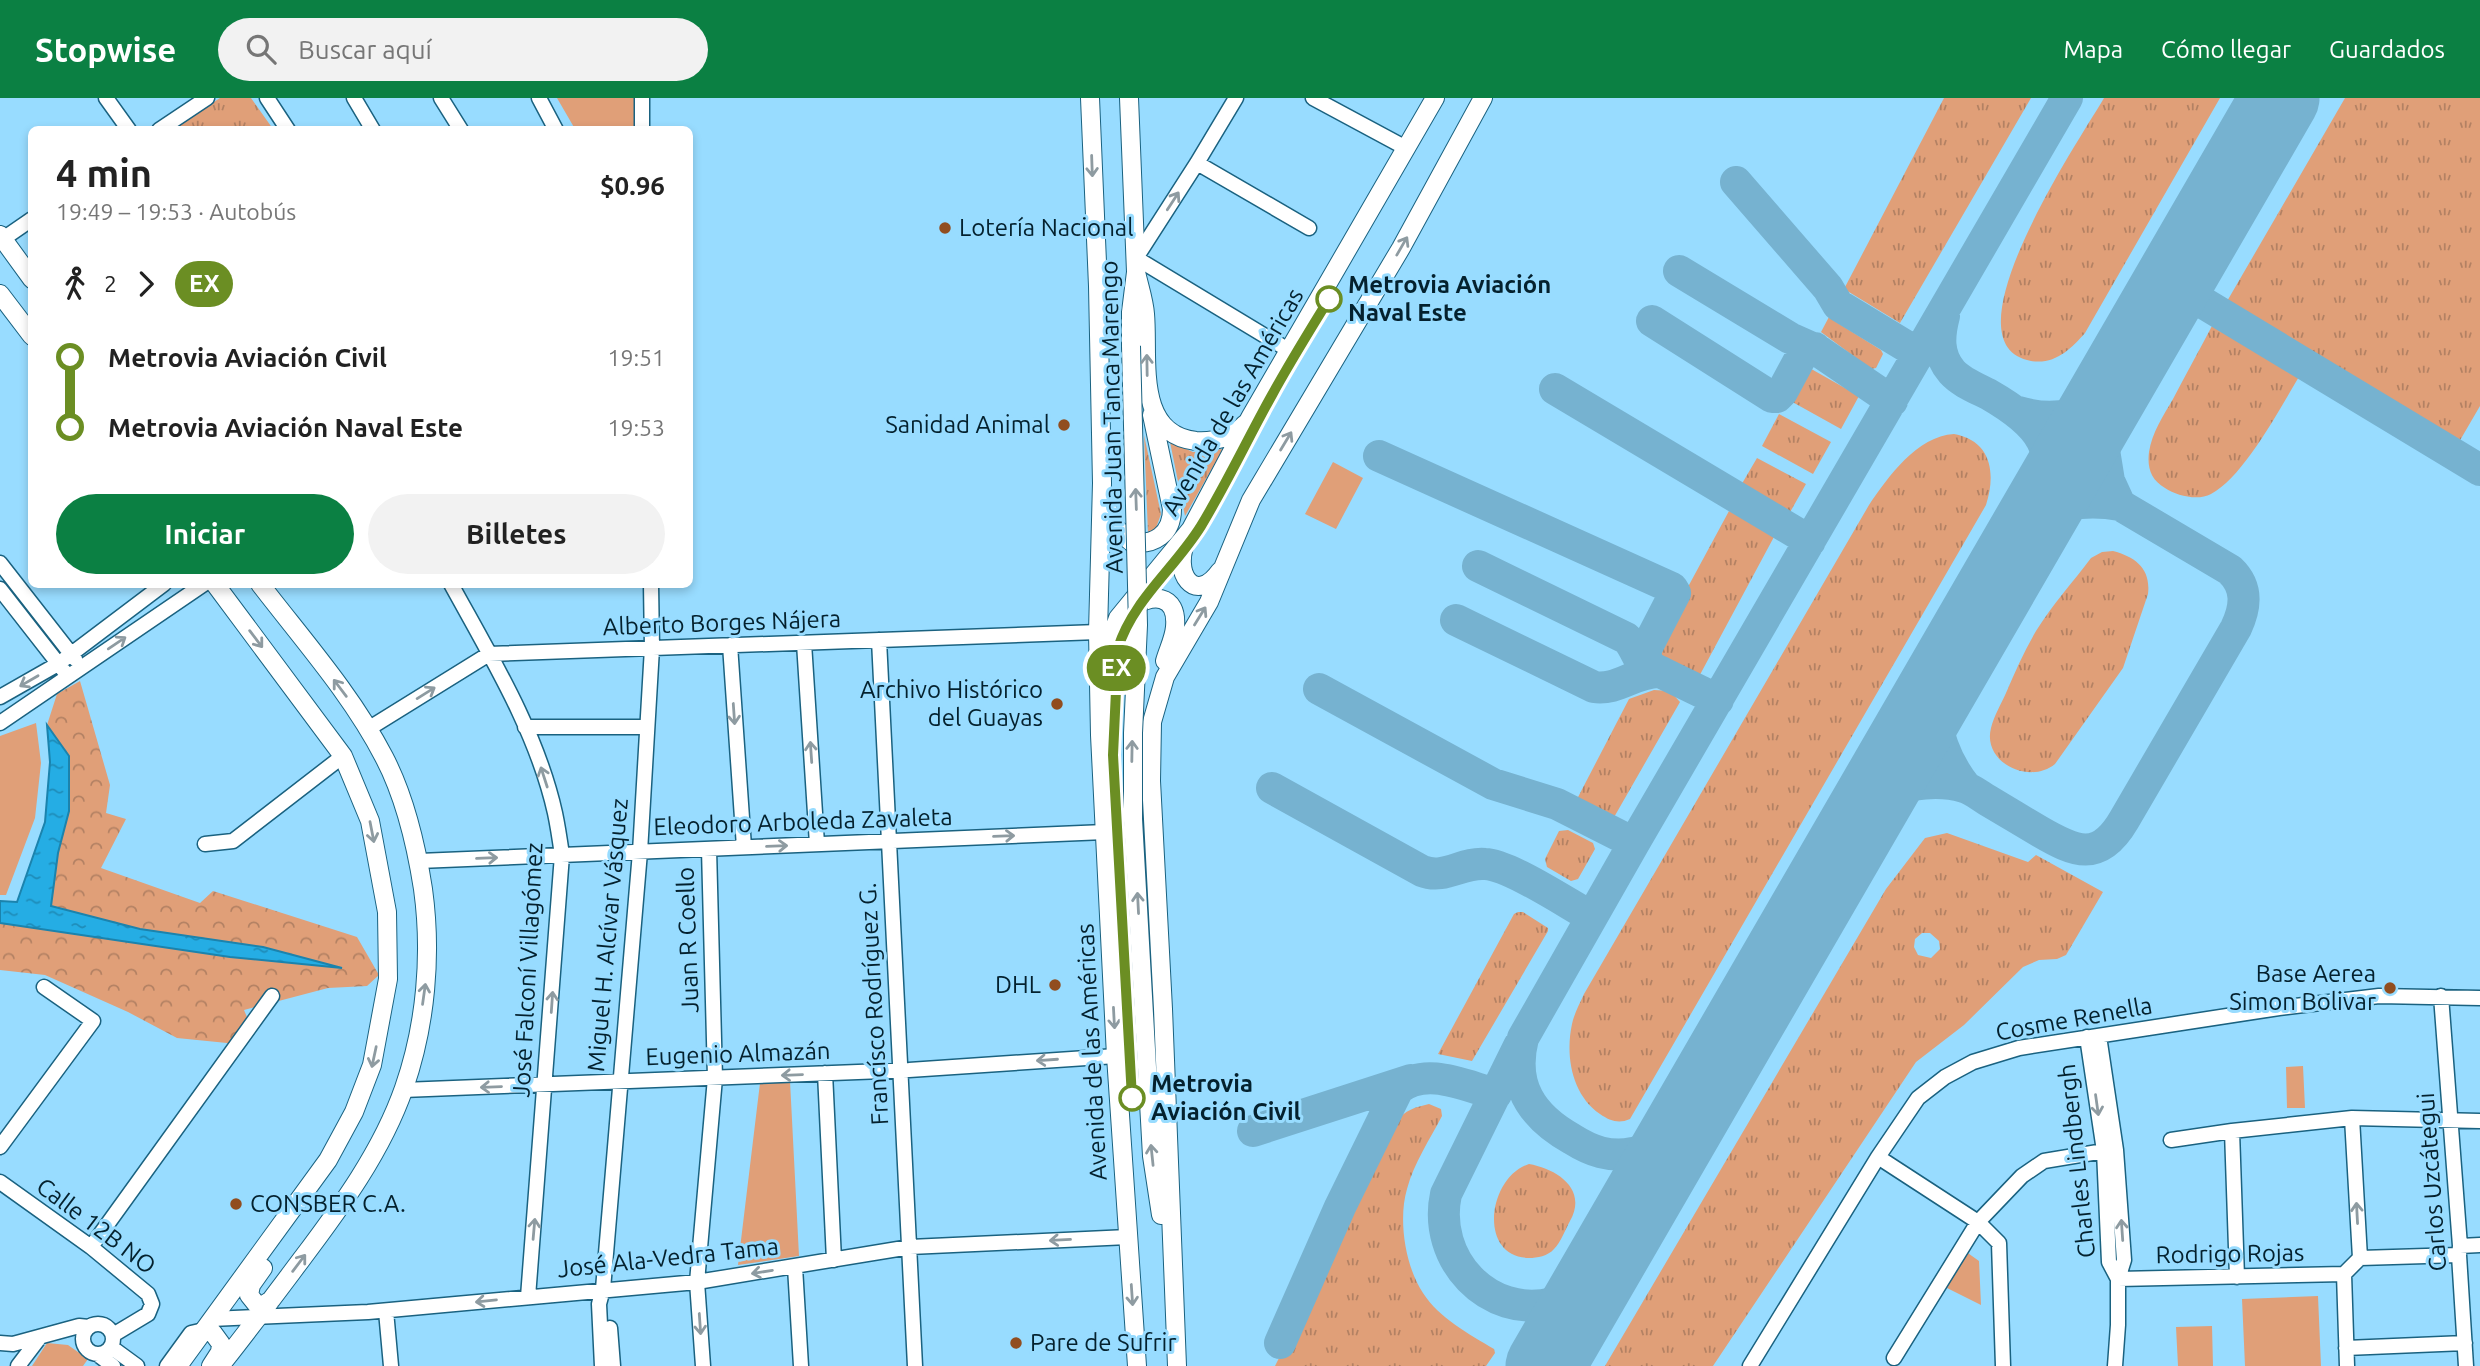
<!DOCTYPE html>
<html lang="es">
<meta charset="utf-8">
<style>
body{margin:0;font-family:Ubuntu,sans-serif;background:#f2f2f2;color:#222;height:100vh;display:flex;flex-direction:column;font-size:26px;white-space:nowrap}
*{box-sizing:border-box;margin:0}
p{font-size:23px;color:#767676}
.icon{flex:none;width:38px;height:38px;fill:none;stroke:currentColor;stroke-width:2;stroke-linecap:round;stroke-linejoin:round}
.map{position:relative;flex:1;overflow:hidden}
.side{position:absolute;left:28px;top:28px;width:665px;height:462px;display:flex;flex-direction:column;background:#fff;border-radius:10px;box-shadow:0 4px 10px #0003}
.side>*{flex:none}
.badge{padding:0 14px;border-radius:23px;font-size:24px;line-height:46px}
.map>.badge{position:absolute;translate:-50% -50%;box-shadow:0 0 0 4px #fff}
.legs{display:flex;align-items:center;gap:10px;height:77px;padding:0 28px;font-size:23px}
.legs p{margin-inline-start:auto}
.head{display:flex;align-items:center;justify-content:space-between;height:119px;padding:0 28px}
h1{font-size:38px;font-weight:700;line-height:52px}
.primary-button{display:flex;gap:14px;margin-top:auto;padding:14px 28px}
.primary-button a{flex:1;height:80px;border-radius:42px;background:#0b8043;color:#fff;font-size:28px;font-weight:700;line-height:80px;text-align:center}
.primary-button a+a{background:#f2f2f2;color:#222}
ul{padding:0 28px;list-style:none}
li{display:flex;align-items:center;gap:24px;height:70px;font-size:26px}
li i{display:grid;place-items:center;width:10px;height:100%;margin:0 9px;background:currentColor}
li i::after{content:'';width:18px;height:18px;margin:-9px;border:5px solid;border-radius:50%;background:#fff}
li p{margin-inline-start:auto}
li:first-child i{background:linear-gradient(#0000 50%,currentColor 0)}
li:last-child i{background:linear-gradient(currentColor 50%,#0000 0)}
header{display:flex;align-items:center;gap:42px;box-sizing:border-box;height:98px;padding:0 35px;background:#0b8043;color:#fff}
header strong{font-size:33px}
nav{display:flex;gap:38px;margin-inline-start:auto;font-size:24px}
.search{width:490px;height:63px;background:#f2f2f2;display:flex;align-items:center;gap:18px;box-sizing:border-box;padding:0 24px;border-radius:38px;color:#767676;font-size:26px}
.map>svg:first-child{display:block}
.grass{fill:url(#grass-tufts);fill-rule:evenodd}
.forest{fill:url(#forest-crowns)}
.green{fill:#e09f78}
.water{fill:url(#water-ripples);stroke:#1b83ad;stroke-width:2}
.lines{fill:none;stroke-linecap:round;stroke-linejoin:round}
.taxiway{stroke:#76b2d0;stroke-width:32}
.runway{stroke:#76b2d0;stroke-width:79}
.minor-casing{stroke:#1a6280;stroke-width:17}
.major-casing{stroke:#1a6280;stroke-width:20}
.minor{stroke:#fff;stroke-width:14}
.major{stroke:#fff;stroke-width:18}
.major-bridge-casing{stroke:#1a6280;stroke-width:20;stroke-linecap:butt}
.major-bridge{stroke:#fff;stroke-width:18}
.oneway{stroke:#8e9ba1}
.line-1-casing{stroke:#fff;stroke-width:16}
.line-1{stroke:#6b8e23;stroke-width:10}
.poi-dot{fill:#914d1f;stroke:#98dcff;stroke-width:2.5}
.stop-1-dot{fill:#fff;stroke:#6b8e23;stroke-width:3.5}
.labels{text-anchor:middle;stroke-width:6;stroke-linejoin:round;paint-order:stroke}
.poi-label{font-size:24px;fill:#04212e;stroke:#98dcff;text-anchor:end}
.stop-label{font-size:24px;font-weight:bold;fill:#04212e;stroke:#98dcff;text-anchor:start}
.street-label{font-size:24px;fill:#04212e;stroke:#98dcff}
</style>
<header>
<strong>Stopwise</strong>
<div class="search"><svg class="icon" aria-label="search" viewBox="0 0 24 24"><circle cx="10" cy="10" r="6"/><path d="M15 15l6 6"/></svg>Buscar aquí</div>
<nav><a>Mapa</a><a>Cómo llegar</a><a>Guardados</a></nav>
</header>
<div class="map">
<svg width="2480" height="1268" viewBox="0 0 2480 1268">
<defs>
<pattern id="grass-tufts" width="24" height="20" patternUnits="userSpaceOnUse" patternTransform="scale(1.75)"><rect width="24" height="20" fill="#e09f78"/><path d="M3 7l-1-3M5 7V3M7 7l1-3M15 17l-1-3M17 17v-4M19 17l1-3" fill="none" stroke="#b38163"/></pattern>
<pattern id="forest-crowns" width="20" height="18" patternUnits="userSpaceOnUse" patternTransform="scale(1.75)"><rect width="20" height="18" fill="#e09f78"/><path d="M2 6a3 3 0 1 1 6 0M12 15a3 3 0 1 1 6 0" fill="none" stroke="#b38163"/></pattern>
<pattern id="water-ripples" width="26" height="14" patternUnits="userSpaceOnUse" patternTransform="scale(1.75)"><rect width="26" height="14" fill="#25ade4"/><path d="M2 4q2-2 4 0t4 0M15 11q2-2 4 0t4 0" fill="none" stroke="#1e8cb9"/></pattern>
</defs>
<rect width="100%" height="100%" fill="#98dcff"/>
<!-- grass -->
<path class="grass" d="M 220,0 L 251,0 L 273,31 L 173,31 Z
M 1944,0 L 2031,0 L 1900,225 L 1844,191 Z
M 2104,0 L 2220,0 L 2085,235 C 2071,251 2055,267 2031,263 C 1940,247 2082,38 2104,0 Z
M 2345,0 L 2480,0 L 2480,308 L 2459,344 L 2226,205 Z
M 1830,217 L 1833,222 L 1881,252 L 1883,256 L 1876,270 L 1871,271 L 1821,234 Z
M 2213,226 L 2300,277 C 2281,309 2243,380 2211,396 C 2198,403 2177,398 2165,390 C 2151,382 2147,370 2149,354 C 2152,335 2163,318 2173,301 C 2186,276 2200,251 2213,226 Z
M 1806,268 L 1859,298 L 1841,331 L 1787,301 Z
M 1779,316 L 1831,344 L 1813,376 L 1762,348 Z
M 1954,336 C 1992,343 1996,376 1986,407 L 1630,1021 C 1619,1026 1610,1023 1600,1016 C 1572,997 1565,958 1572,926 C 1574,916 1580,905 1584,896 L 1869,407 C 1888,379 1917,338 1954,336 Z
M 1144,337 L 1161,416 L 1156,430 L 1148,435 Z
M 1170,344 L 1193,354 L 1223,351 L 1185,418 Z
M 1757,360 L 1806,386 L 1789,416 L 1740,389 Z
M 1729,413 L 1775,437 L 1695,586 L 1649,561 Z
M 2113,453 C 2136,459 2151,471 2148,496 L 2123,570 L 2055,666 C 2030,687 1982,665 1991,630 C 1994,618 2001,606 2006,595 C 2015,574 2024,553 2036,533 C 2052,507 2073,484 2091,460 L 2102,454 Z
M 1654,592 L 1670,593 L 1680,604 L 1613,721 L 1576,703 L 1629,601 Z
M 1568,732 L 1593,745 L 1595,751 L 1578,781 L 1571,783 L 1547,769 L 1545,761 L 1559,733 Z
M 1947,735 L 2028,764 L 2036,757 L 2103,794 L 2066,857 L 2057,861 L 2039,862 L 2023,869 L 1964,927 L 1916,964 L 1713,1268 L 1605,1268 L 1886,791 L 1925,740 ZM 1922,835 L 1930,835 L 1939,843 L 1940,851 L 1931,860 L 1918,857 L 1914,849 L 1915,841 Z
M 1518,814 L 1523,814 L 1548,830 L 1548,833 L 1472,963 L 1438,956 L 1514,816 Z
M 1429,1006 L 1441,1011 L 1442,1018 C 1430,1041 1414,1065 1407,1091 C 1398,1121 1405,1168 1423,1195 C 1439,1220 1469,1236 1494,1251 L 1495,1255 L 1486,1268 L 1275,1268 L 1397,1024 C 1404,1012 1416,1009 1429,1006 Z
M 1529,1066 C 1557,1071 1588,1091 1570,1123 C 1565,1132 1561,1144 1554,1151 C 1548,1158 1537,1160 1529,1160 C 1477,1159 1488,1079 1529,1066 Z"/>
<!-- forest -->
<path class="forest" d="M 80,583 L 110,687 L 106,715 L 126,721 L 101,770 L 200,805 L 213,793 L 357,839 L 379,877 L 367,888 L 328,890 L 244,912 L 252,931 L 247,947 L 177,940 L 128,914 L 45,877 L 0,872 L 0,825 L 230,859 L 336,869 L 263,849 L 140,831 L 50,808 L 58,755 L 69,713 L 69,658 L 47,627 L 57,596 Z"/>
<!-- green -->
<path class="green" d="M 557,0 L 636,0 L 638,31 L 575,31 Z
M 1333,364 L 1363,380 L 1336,431 L 1305,416 Z
M 36,625 L 41,665 L 35,720 L 6,797 L 0,797 L 0,638 Z
M 2303,968 L 2305,1010 L 2287,1010 L 2286,969 Z
M 790,983 L 799,1158 L 738,1167 L 760,985 Z
M 1965,1153 L 1979,1163 L 1981,1207 L 1945,1189 Z
M 2318,1198 L 2321,1268 L 2245,1268 L 2242,1201 Z
M 2212,1228 L 2213,1268 L 2178,1268 L 2176,1229 Z
M 47,1245 L 68,1247 L 88,1261 L 83,1268 L 32,1268 Z"/>
<!-- water -->
<path class="water" d="M 47,627 L 69,658 L 69,713 L 58,755 L 51,808 L 140,831 L 263,849 L 342,870 L 230,859 L 0,825 L 0,803 L 17,804 L 45,724 L 50,664 Z"/>
<g class="lines">
<!-- taxiway -->
<path class="taxiway" d="M 1736,84 L 1828,190 L 1838,207 L 1919,256
M 1679,173 L 1790,240 L 1817,252 L 1892,303
M 2172,186 L 2480,372
M 1944,218 C 1939,237 1937,257 1952,274 C 1961,284 1976,290 1988,296 C 2040,326 2062,351 2041,413
M 1652,223 L 1772,299 L 1777,299 L 1782,294 L 1803,255 L 1808,251 L 1815,250
M 1555,291 L 1810,443
M 2018,314 C 2061,326 2087,316 2116,283
M 1379,358 L 1672,490 L 1675,495 L 1645,553 L 1648,568
M 2041,413 C 2068,405 2092,402 2120,407
M 1478,468 L 1626,540 C 1635,547 1635,559 1644,566 L 1718,602
M 1456,522 L 1594,589 C 1618,593 1637,572 1661,574
M 1319,591 L 1493,686 L 1557,706 L 1634,745
M 1932,601 C 1937,635 1944,662 1966,689
M 1272,690 L 1422,773 C 1445,782 1462,764 1485,766 C 1510,767 1568,806 1592,819
M 1878,694 C 1906,688 1935,680 1964,689 C 1972,691 1980,698 1987,702 C 2004,712 2022,723 2039,733 C 2075,754 2099,765 2124,722 L 2236,530 C 2246,509 2248,489 2230,472 L 2120,407 L 2109,383 L 2098,315
M 1519,948 L 1446,1096 C 1432,1161 1488,1221 1553,1205 C 1572,1200 1588,1185 1601,1171
M 1693,1014 C 1677,1034 1659,1050 1633,1055 C 1610,1060 1591,1053 1572,1041 C 1531,1018 1511,987 1523,940 L 1634,745 L 2067,0
M 1253,1033 L 1411,982
M 1280,1245 L 1340,1109 L 1398,991 C 1426,968 1465,988 1496,996"/>
<!-- runway -->
<path class="runway" d="M 1545,1268 L 2280,0"/>
<defs>
<path id="minor" d="M 106,0 L 129,32
M 267,0 L 288,32
M 354,0 L 373,32
M 441,0 L 461,32
M 539,0 L 556,32
M 642,0 L 642,32
M 1236,0 L 1197,65 L 1136,160 L 1290,253
M 1313,0 L 1406,50
M 159,32 L 207,0
M 1197,65 L 1309,130
M 3,141 L 32,121
M 0,465 L 75,561
M 451,486 C 491,559 537,634 555,715 C 558,729 560,743 562,757 L 528,1199
M 0,491 L 64,573
M 879,542 L 915,1268
M 804,545 L 817,746
M 730,547 L 744,749
M 0,599 L 58,566 L 164,486
M 0,625 L 204,486
M 525,629 L 646,629
M 368,631 L 489,556 L 1098,534
M 205,746 L 233,743 L 343,658
M 419,763 L 1105,734
M 2441,898 L 2460,1148 L 2459,1157 L 2466,1268
M 2087,939 L 2104,1053 L 2109,1164 L 2118,1181 L 2124,1162 L 2116,1052 L 2099,938
M 825,975 L 834,1162
M 403,992 L 909,972 L 1116,958
M 2232,1033 L 2237,1179
M 2171,1042 L 2232,1033 L 2352,1020 L 2480,1023
M 0,1049 L 93,923 L 44,889
M 1878,1059 L 1978,1124 L 1999,1145 L 2003,1268
M 0,1084 L 91,1149 L 148,1196 L 152,1206 L 148,1216 L 113,1237
M 2460,1148 L 2480,1147
M 91,1149 L 272,898
M 2360,1160 L 2459,1157
M 795,1169 L 801,1268
M 386,1213 L 391,1268
M 211,1221 L 368,1214 L 697,1184 L 910,1149 L 1128,1139
M83 1241a15 15 0 1 1 30 0a15 15 0 1 1-30 0Z
M 610,1230 L 613,1268
M 0,1245 L 13,1246 L 79,1228 L 89,1229
M 111,1249 L 137,1268
M 2346,1250 L 2465,1245
M 97,1256 L 113,1268
M 1894,1260 L 1978,1124 L 2022,1078 L 2044,1063 L 2110,1052
M 18,1268 L 40,1239
M 167,1268 L 191,1235 L 204,1232
M 602,1268 L 599,1206 L 603,1191 L 640,754 L 652,550 L 651,486
M 703,1268 L 697,1184 L 715,980 L 709,751
M 1750,1268 L 1878,1059 L 1918,1000 L 1945,979 L 1973,964 L 2019,950 L 2279,910 L 2379,898 L 2480,900
M 2115,1268 L 2118,1227 L 2118,1181 L 2344,1176
M 2347,1268 L 2344,1176 L 2360,1160 L 2352,1020"/>
<path id="major" d="M 1090,0 L 1098,188 L 1102,385 L 1098,534 L 1100,637 L 1116,958 L 1137,1268
M 1129,0 L 1136,174 L 1131,214 L 1131,248
M 0,137 L 32,181
M 1136,174 C 1139,188 1144,202 1145,216 C 1149,260 1134,336 1196,343 C 1215,344 1232,340 1245,326
M 0,196 L 32,238
M 1106,406 L 1113,427 L 1131,444 C 1154,448 1172,436 1172,411 L 1152,317
M 1187,441 C 1171,475 1195,508 1220,473
M 1129,511 C 1151,495 1178,495 1175,529 C 1174,541 1168,552 1165,563
M 1108,566 L 1112,537 L 1118,520 L 1191,431 L 1251,318 L 1435,0
M 1133,721 L 1152,1058 L 1161,1117
M 263,1170 L 251,1187 L 249,1197 L 257,1207 L 265,1206 L 271,1202
M 204,1232 L 213,1235 L 221,1246 L 220,1254 L 211,1268
M 178,1268 L 328,1062 L 354,1014 L 372,967 L 388,881 L 387,814 L 370,723 L 343,658 L 215,486
M 220,1268 C 248,1233 274,1198 301,1162 C 341,1109 382,1053 404,990 C 426,927 432,856 423,791 C 416,746 405,699 384,659 C 352,597 303,542 260,486
M 1177,1268 L 1163,911 L 1151,683 L 1152,624 L 1165,579 L 1209,504 L 1251,402 L 1401,150 L 1483,0"/>
</defs>
<!-- minor casing -->
<use href="#minor" class="minor-casing"/>
<!-- major casing -->
<use href="#major" class="major-casing"/>
<!-- minor -->
<use href="#minor" class="minor"/>
<!-- major -->
<use href="#major" class="major"/>
<defs>
<path id="major-bridge" d="M 1131,248 L 1138,527 L 1133,635 L 1133,721"/>
</defs>
<!-- major-bridge casing -->
<use href="#major-bridge" class="major-bridge-casing"/>
<!-- major-bridge -->
<use href="#major-bridge" class="major-bridge"/>
</g>
<!-- one-way arrows -->
<defs><path id="oneway-shaft" d="M-6 0H5M1.5-3L5.5 0L1.5 3" fill="none" stroke-width="1.6" stroke-linecap="round" stroke-linejoin="round" transform="scale(1.75)"/></defs>
<g class="oneway">
<use href="#oneway-shaft" transform="translate(1092 68) rotate(88)"/>
<use href="#oneway-shaft" transform="translate(1173 103) rotate(-57)"/>
<use href="#oneway-shaft" transform="translate(1402 148) rotate(-60)"/>
<use href="#oneway-shaft" transform="translate(1147 267) rotate(-91)"/>
<use href="#oneway-shaft" transform="translate(1286 343) rotate(-59)"/>
<use href="#oneway-shaft" transform="translate(1136 401) rotate(-92)"/>
<use href="#oneway-shaft" transform="translate(1200 518) rotate(-58)"/>
<use href="#oneway-shaft" transform="translate(256 541) rotate(53)"/>
<use href="#oneway-shaft" transform="translate(117 545) rotate(-34)"/>
<use href="#oneway-shaft" transform="translate(29 583) rotate(150)"/>
<use href="#oneway-shaft" transform="translate(340 590) rotate(-127)"/>
<use href="#oneway-shaft" transform="translate(426 595) rotate(-32)"/>
<use href="#oneway-shaft" transform="translate(734 616) rotate(86)"/>
<use href="#oneway-shaft" transform="translate(1132 653) rotate(-89)"/>
<use href="#oneway-shaft" transform="translate(811 654) rotate(-94)"/>
<use href="#oneway-shaft" transform="translate(544 679) rotate(-108)"/>
<use href="#oneway-shaft" transform="translate(372 734) rotate(79)"/>
<use href="#oneway-shaft" transform="translate(1004 738) rotate(-2)"/>
<use href="#oneway-shaft" transform="translate(777 748) rotate(-2)"/>
<use href="#oneway-shaft" transform="translate(487 760) rotate(-2)"/>
<use href="#oneway-shaft" transform="translate(1138 805) rotate(-93)"/>
<use href="#oneway-shaft" transform="translate(424 896) rotate(-82)"/>
<use href="#oneway-shaft" transform="translate(552 904) rotate(-86)"/>
<use href="#oneway-shaft" transform="translate(1114 920) rotate(87)"/>
<use href="#oneway-shaft" transform="translate(374 959) rotate(102)"/>
<use href="#oneway-shaft" transform="translate(1047 962) rotate(176)"/>
<use href="#oneway-shaft" transform="translate(792 977) rotate(178)"/>
<use href="#oneway-shaft" transform="translate(491 989) rotate(178)"/>
<use href="#oneway-shaft" transform="translate(2097 1007) rotate(82)"/>
<use href="#oneway-shaft" transform="translate(1152 1057) rotate(-96)"/>
<use href="#oneway-shaft" transform="translate(2357 1115) rotate(-93)"/>
<use href="#oneway-shaft" transform="translate(534 1131) rotate(-85)"/>
<use href="#oneway-shaft" transform="translate(2122 1132) rotate(-94)"/>
<use href="#oneway-shaft" transform="translate(1060 1142) rotate(177)"/>
<use href="#oneway-shaft" transform="translate(299 1165) rotate(-53)"/>
<use href="#oneway-shaft" transform="translate(762 1174) rotate(171)"/>
<use href="#oneway-shaft" transform="translate(1132 1197) rotate(86)"/>
<use href="#oneway-shaft" transform="translate(486 1203) rotate(174)"/>
<use href="#oneway-shaft" transform="translate(700 1226) rotate(86)"/>
</g>
<g class="lines">
<defs>
<path id="line-1" d="M 1132,1000 L 1113,657 L 1118,550 C 1133,502 1175,470 1201,428 C 1227,385 1248,340 1272,297 C 1290,264 1310,232 1329,201"/>
</defs>
<!-- line-1 casing -->
<use href="#line-1" class="line-1-casing"/>
<!-- line-1 -->
<use href="#line-1" class="line-1"/>
</g>
<!-- markers -->
<g class="poi-dot">
<circle cx="945" cy="130" r="7"/>
<circle cx="1064" cy="327" r="7"/>
<circle cx="1057" cy="606" r="7"/>
<circle cx="1055" cy="887" r="7"/>
<circle cx="2390" cy="890" r="7"/>
<circle cx="236" cy="1106" r="7"/>
<circle cx="1016" cy="1245" r="7"/>
</g>
<g class="stop-1-dot">
<circle cx="1329" cy="201" r="12"/>
<circle cx="1132" cy="1000" r="12"/>
</g>
<g class="labels">
<!-- poi labels -->
<g class="poi-label">
<text x="959" y="138" text-anchor="start">Lotería Nacional</text>
<text x="1050" y="335">Sanidad Animal</text>
<text x="1043" y="600">Archivo Histórico<tspan x="1043" dy="28">del Guayas</tspan></text>
<text x="2376" y="884">Base Aerea<tspan x="2376" dy="28">Simon Bolivar</tspan></text>
<text x="1041" y="895">DHL</text>
<text x="250" y="1114" text-anchor="start">CONSBER C.A.</text>
<text x="1030" y="1253" text-anchor="start">Pare de Sufrir</text>
</g>
<!-- stop labels -->
<g class="stop-label">
<text x="1348" y="195">Metrovia Aviación<tspan x="1348" dy="28">Naval Este</tspan></text>
<text x="1151" y="994">Metrovia<tspan x="1151" dy="28">Aviación Civil</tspan></text>
</g>
<!-- street labels -->
<g class="street-label">
<text transform="translate(1233 304) rotate(-60)" y="8">Avenida de las Américas</text>
<text transform="translate(1112 319) rotate(-91)" y="8">Avenida Juan Tanca Marengo</text>
<text transform="translate(722 525) rotate(-2)" y="8">Alberto Borges Nájera</text>
<text transform="translate(803 724) rotate(-2)" y="8">Eleodoro Arboleda Zavaleta</text>
<text transform="translate(608 837) rotate(-85)" y="8">Miguel H. Alcívar Vásquez</text>
<text transform="translate(688 842) rotate(-92)" y="8">Juan R Coello</text>
<text transform="translate(528 872) rotate(-87)" y="8">José Falconí Villagómez</text>
<text transform="translate(874 906) rotate(-93)" y="8">Francísco Rodríguez G.</text>
<text transform="translate(2074 921) rotate(-10)" y="8">Cosme Renella</text>
<text transform="translate(1092 954) rotate(-93)" y="8">Avenida de las Américas</text>
<text transform="translate(738 956) rotate(-2)" y="8">Eugenio Almazán</text>
<text transform="translate(2077 1063) rotate(-96)" y="8">Charles Lindbergh</text>
<text transform="translate(2432 1084) rotate(-94)" y="8">Carlos Uzcátegui</text>
<text transform="translate(96 1128) rotate(37)" y="8">Calle 12B NO</text>
<text transform="translate(2230 1156) rotate(-1)" y="8">Rodrigo Rojas</text>
<text transform="translate(668 1160) rotate(-6)" y="8">José Ala-Vedra Tama</text>
</g>
</g>
</svg>
<b class="badge" style="left:1116px;top:570px;background:#6b8e23;color:#fff">EX</b>
<section class="side">
<div class="head"><div><h1>4 min</h1><p>19:49 – 19:53 · Autobús</p></div><b>$0.96</b></div>
<div class="legs"><svg class="icon" aria-label="walk" viewBox="0 0 24 24"><circle cx="13" cy="4" r="2"/><path d="M13 8l-2 6 4 7M11 14l-3 7M7 12l3-4h3l4 4"/></svg>2<svg class="icon" aria-label="forward" viewBox="0 0 24 24"><path d="M9 5l7 7-7 7"/></svg><b class="badge" style="background:#6b8e23;color:#fff">EX</b></div>
<ul>
<li><i style="color:#6b8e23"></i><b>Metrovia Aviación Civil</b><p>19:51</p></li>
<li><i style="color:#6b8e23"></i><b>Metrovia Aviación Naval Este</b><p>19:53</p></li>
</ul>
<div class="primary-button"><a>Iniciar</a><a>Billetes</a></div>
</section>
</div>
